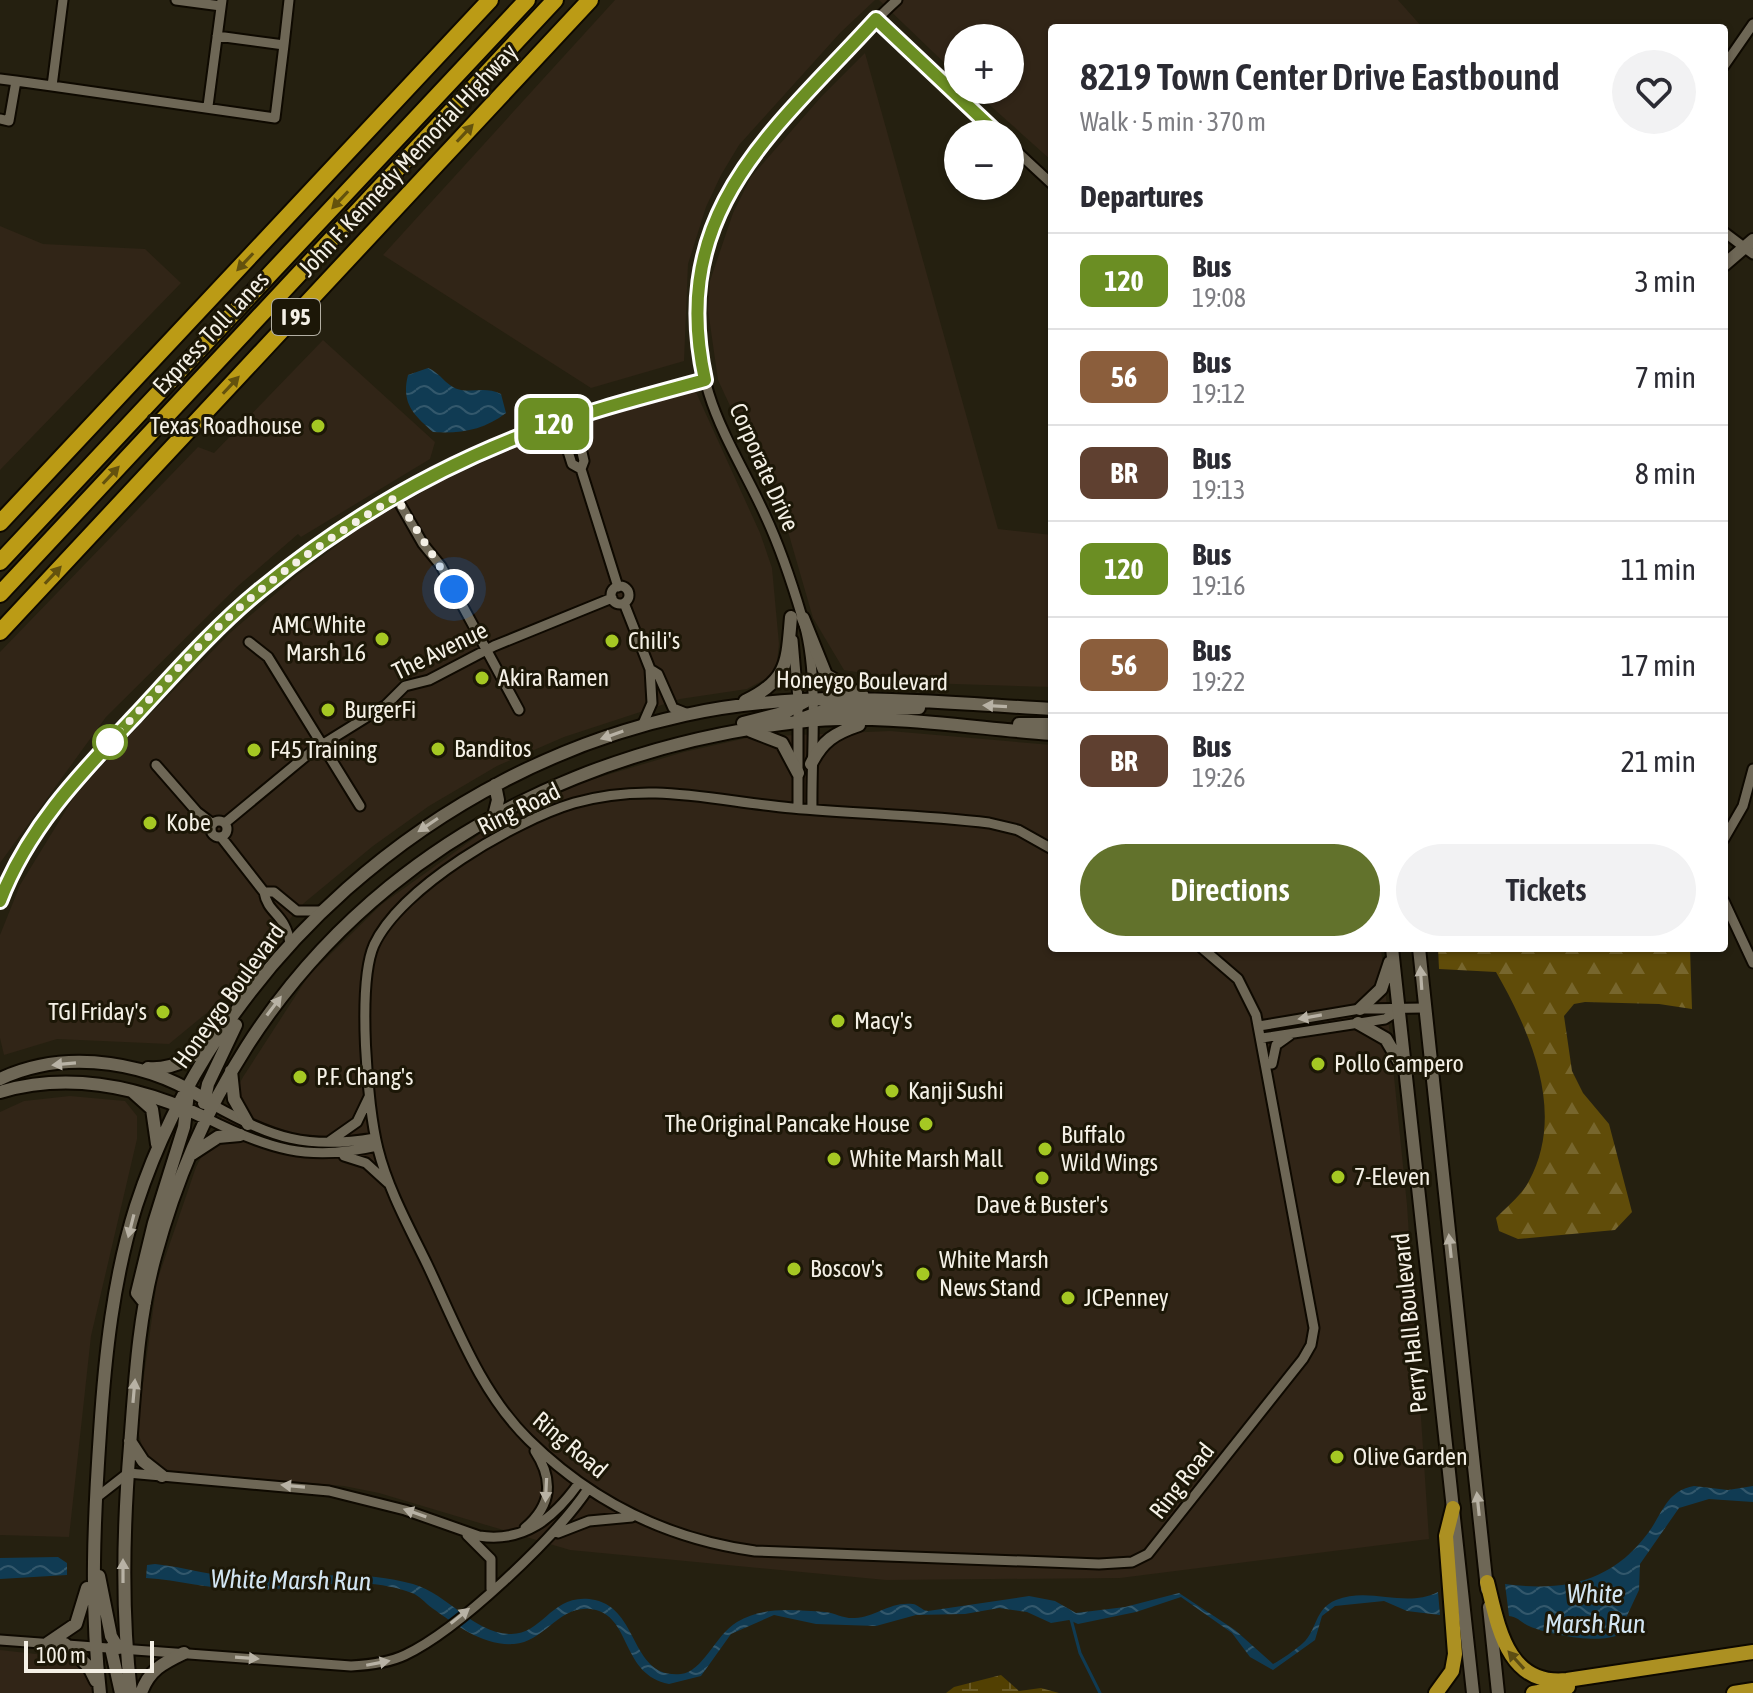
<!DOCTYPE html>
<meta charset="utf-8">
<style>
body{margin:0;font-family:"Asap Condensed",sans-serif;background:#f2f2f3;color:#2b2b33;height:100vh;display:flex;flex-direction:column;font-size:30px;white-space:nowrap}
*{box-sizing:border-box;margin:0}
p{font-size:26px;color:#7c7c81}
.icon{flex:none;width:44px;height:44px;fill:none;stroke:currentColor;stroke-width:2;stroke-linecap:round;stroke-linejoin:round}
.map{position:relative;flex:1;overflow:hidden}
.details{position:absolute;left:1048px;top:24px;width:680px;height:928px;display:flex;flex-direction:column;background:#fff;border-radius:8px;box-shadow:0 2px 6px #0004}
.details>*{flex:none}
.badge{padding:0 16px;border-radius:12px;font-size:28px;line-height:52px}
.controls{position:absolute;left:944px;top:24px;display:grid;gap:16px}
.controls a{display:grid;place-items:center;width:80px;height:80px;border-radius:50%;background:#fff;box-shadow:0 2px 6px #0004;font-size:40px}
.scale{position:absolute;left:24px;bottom:20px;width:130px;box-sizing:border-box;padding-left:8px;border:4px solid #f4f0e6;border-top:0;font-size:22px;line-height:28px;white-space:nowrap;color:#f4f0e6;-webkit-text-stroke:6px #1c1707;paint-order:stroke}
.you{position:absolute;width:40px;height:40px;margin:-20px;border:6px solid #fff;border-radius:50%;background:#1a73e8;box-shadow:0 0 0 12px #1a73e833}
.map>.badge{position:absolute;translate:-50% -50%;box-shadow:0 0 0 4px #fff}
h2{padding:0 32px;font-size:30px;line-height:72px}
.round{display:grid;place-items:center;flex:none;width:84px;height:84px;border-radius:42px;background:#f2f2f3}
.overview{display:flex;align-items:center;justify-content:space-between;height:136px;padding:0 32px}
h1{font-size:38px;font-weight:600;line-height:60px}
.action{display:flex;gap:16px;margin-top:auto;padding:16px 32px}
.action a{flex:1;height:92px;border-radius:48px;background:#62722c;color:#fff;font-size:32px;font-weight:600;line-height:92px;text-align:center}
.action a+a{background:#f2f2f3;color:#2b2b33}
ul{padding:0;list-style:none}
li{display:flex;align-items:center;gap:24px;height:96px;padding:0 32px;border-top:2px solid #e1e1e2}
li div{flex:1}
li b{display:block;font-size:30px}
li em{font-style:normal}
li .badge{min-width:88px;font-weight:700;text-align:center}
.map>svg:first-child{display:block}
.commercial{fill:#312517}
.forest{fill:url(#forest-firs)}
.wetland{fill:url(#wetland-marsh)}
.water{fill:url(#water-waves)}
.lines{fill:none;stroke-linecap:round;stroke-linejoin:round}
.stream{stroke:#103b53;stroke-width:3}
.minor-casing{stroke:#0e0900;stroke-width:13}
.secondary-casing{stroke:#0e0900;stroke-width:16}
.trunk-casing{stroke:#0e0900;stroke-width:18}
.motorway-casing{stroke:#0e0900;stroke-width:20}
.minor{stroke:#6e6756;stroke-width:9}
.secondary{stroke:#6e6756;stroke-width:12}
.trunk{stroke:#ac9022;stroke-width:14}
.motorway{stroke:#bb9b15;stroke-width:16}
.oneway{fill:#64520d}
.oneway2{fill:#b8b2a5}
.oneway3{fill:#5d4d13}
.line-casing{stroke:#fff;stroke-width:18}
.line{stroke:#6b8e23;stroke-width:12}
.walk{stroke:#f4f0e6;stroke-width:8;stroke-dasharray:0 14.4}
.poi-dot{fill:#a5c823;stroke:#1c1707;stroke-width:3}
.stop-dot{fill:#fff;stroke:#6b8e23;stroke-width:4}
.labels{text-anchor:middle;stroke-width:6;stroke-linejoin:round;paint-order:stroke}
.shield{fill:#1c1707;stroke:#b3afa3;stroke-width:2}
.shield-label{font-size:22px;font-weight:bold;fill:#f4f0e6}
.street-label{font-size:24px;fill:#f4f0e6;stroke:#1c1707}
.poi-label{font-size:24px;fill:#f4f0e6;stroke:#1c1707;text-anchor:start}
.water-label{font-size:26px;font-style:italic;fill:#d2e5f2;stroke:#1c1707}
</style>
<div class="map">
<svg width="1753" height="1693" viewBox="0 0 1753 1693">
<defs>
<pattern id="forest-firs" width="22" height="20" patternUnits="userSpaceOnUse" patternTransform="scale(2)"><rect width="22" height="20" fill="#604c09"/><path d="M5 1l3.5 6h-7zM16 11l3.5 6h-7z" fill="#77662d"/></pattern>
<pattern id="wetland-marsh" width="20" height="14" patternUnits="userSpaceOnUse" patternTransform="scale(2)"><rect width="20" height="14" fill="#524002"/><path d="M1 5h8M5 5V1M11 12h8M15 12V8" fill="none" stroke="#6c5c27"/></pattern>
<pattern id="water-waves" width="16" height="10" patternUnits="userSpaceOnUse" patternTransform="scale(2)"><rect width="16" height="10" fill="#103b53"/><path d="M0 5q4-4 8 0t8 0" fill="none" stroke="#33586c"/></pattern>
</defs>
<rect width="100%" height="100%" fill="#252010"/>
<!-- commercial -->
<path class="commercial" d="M 615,0 L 875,0 L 840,33 L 739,145 L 721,175 L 706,207 L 688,264 L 684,361 L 591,388 L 383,255 Z
M 879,0 L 1398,0 L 1423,28 L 1052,28 L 1052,161 L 973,90 L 1010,90 L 1010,38 L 958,38 L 958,76 Z
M 865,53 L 998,529 L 1052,535 L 1052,687 L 923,683 L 844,670 L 813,618 L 787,528 L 718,380 L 708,310 L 710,281 L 733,213 L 751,177 L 821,97 Z
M 0,226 L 43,244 L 145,249 L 181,283 L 0,470 Z
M 323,340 L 435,442 L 430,459 L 301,537 L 298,534 L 238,586 L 106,717 L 0,863 L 0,652 L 198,447 L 214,453 Z
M 695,390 L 760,533 L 772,568 L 779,644 L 777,662 L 769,677 L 747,689 L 680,699 L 564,737 L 497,766 L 429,806 L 373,846 L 304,903 L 209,1011 L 169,1044 L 57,1039 L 4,1055 L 0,1038 L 0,935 L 20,885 L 74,797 L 124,741 L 230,633 L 295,577 L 364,525 L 444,480 L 535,439 Z
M 890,731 L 1052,745 L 1052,948 L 1381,948 L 1407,1205 L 1429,1539 L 1120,1578 L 886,1580 L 570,1550 L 379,1493 L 344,1486 L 172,1471 L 159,1467 L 144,1454 L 137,1427 L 157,1281 L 196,1167 L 243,1077 L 309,975 L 382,904 L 490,827 L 583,782 L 684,752 L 751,737 Z
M 70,1096 L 125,1101 L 137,1116 L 137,1139 L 91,1336 L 69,1537 L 0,1535 L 0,1112 L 24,1101 Z
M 0,1650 L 72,1658 L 82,1666 L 95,1693 L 0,1693 Z"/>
<!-- forest -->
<path class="forest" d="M 1438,948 L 1690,948 L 1692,1009 L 1659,1004 L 1585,1002 L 1574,1004 L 1564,1016 L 1572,1071 L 1583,1093 L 1609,1124 L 1632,1212 L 1615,1230 L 1518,1239 L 1499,1231 L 1496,1218 C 1506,1207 1522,1195 1529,1181 C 1566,1113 1531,1033 1496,972 L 1439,969 Z"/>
<!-- wetland -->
<path class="wetland" d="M 1001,1675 L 1019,1691 L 1041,1688 L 1059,1693 L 946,1693 L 954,1687 Z"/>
<!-- water -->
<path class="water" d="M 428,368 C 441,373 446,387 461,390 C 475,392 487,387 501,394 L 506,413 C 484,430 460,434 433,432 C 413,414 401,403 408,375 Z
M 1694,1486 L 1728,1490 L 1753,1486 L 1753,1502 L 1709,1499 L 1679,1508 L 1640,1564 L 1639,1590 L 1618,1635 C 1600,1644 1551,1635 1531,1627 C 1522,1624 1519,1617 1509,1616 L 1505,1584 C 1563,1592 1612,1582 1648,1533 C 1663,1513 1666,1491 1694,1486 Z
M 58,1557 L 67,1563 L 67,1575 L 0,1579 L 0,1558 Z
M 155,1564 C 185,1567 214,1577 244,1577 C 303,1579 356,1568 413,1584 C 448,1594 472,1632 509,1634 C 544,1636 551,1591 595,1600 C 640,1610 630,1679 681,1674 C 703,1672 715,1635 737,1622 C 765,1606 794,1610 825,1612 C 835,1613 844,1619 855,1618 C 875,1617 891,1601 913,1604 C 919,1605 921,1610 928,1611 L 1029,1596 L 1055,1601 L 1076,1613 L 1125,1607 L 1179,1593 L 1235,1630 L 1273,1664 C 1278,1662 1298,1648 1303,1643 C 1317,1631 1314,1609 1336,1600 C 1371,1586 1404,1609 1438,1592 L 1440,1615 L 1407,1611 L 1384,1601 L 1335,1606 L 1322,1616 L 1315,1640 L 1273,1670 L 1250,1657 L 1232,1633 L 1181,1597 L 1136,1612 L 1078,1624 L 1069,1620 L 1051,1623 L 1027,1612 L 999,1608 L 965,1614 L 916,1615 L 876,1626 L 816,1624 L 774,1615 L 731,1634 L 701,1676 L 669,1684 C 622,1675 631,1619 596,1610 C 560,1601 546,1642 514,1644 C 483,1646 456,1625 432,1608 C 425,1603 420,1596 412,1593 C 356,1572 300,1592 243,1590 C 211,1589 178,1580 146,1578 L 147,1565 Z"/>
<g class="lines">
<!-- stream -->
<path class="stream" d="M 1071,1619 L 1080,1653 L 1100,1693"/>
<defs>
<path id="minor" d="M 63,0 L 52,86 L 275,118 L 284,45 L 217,36
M 176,0 L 221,6
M 876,19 L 998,134
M 284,45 L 289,0
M 1724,66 L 1753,24
M 0,79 L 16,81 L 9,121 L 0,119
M 16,81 L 52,86
M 208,106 L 222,0
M 1010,145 L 1052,184
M 1724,232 L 1753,254
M 559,423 L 572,464 L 581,469 L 584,461 L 574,418
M 581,469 L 618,587
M 396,497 L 423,544 L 441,566 L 519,710
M611 595a9 9 0 1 1 18 0a9 9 0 1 1-18 0Z
M 624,603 L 650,669 L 652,703 L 642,726
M 793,640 L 798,699 L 798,808
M 249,642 L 268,657 L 360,806
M 650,669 L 658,674 L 673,708 L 688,714
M 156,765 L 197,812 L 213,824
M 812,809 C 811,751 820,672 802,617 C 792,583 780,547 765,515 C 747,475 722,436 709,394 C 668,262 725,184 809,92 C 838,61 866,28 897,0
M211 829a8 8 0 1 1 16 0a8 8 0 1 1-16 0Z
M 225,823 L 312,751 L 386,705 L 405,686 L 429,680 L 494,646 L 612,598
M 221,837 L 264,892 C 268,915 286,913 290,944
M 1724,839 L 1743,806 L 1753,769
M 1052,849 L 1018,830 L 989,823 C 924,815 857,814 792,808 C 714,801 652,781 574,803 C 514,821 401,887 374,945 C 357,984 367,1106 378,1149 C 388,1189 409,1227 427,1264 C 456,1325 480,1392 529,1440 C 592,1502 668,1539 755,1551 L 1099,1564 L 1132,1562 L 1148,1554 L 1303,1359 L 1311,1345 L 1314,1328 L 1256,1015 L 1238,979 L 1202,948
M 264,892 L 274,892 L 297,911 L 323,911
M 0,901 C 28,827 82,772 135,715 C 165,683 195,649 227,619 C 313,538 421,474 531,432 C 588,411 647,396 705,380
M 1724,901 L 1753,963
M 1259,1026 L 1360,1009 L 1423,1008
M 1262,1038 L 1385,1019 L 1398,1011
M 1272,1064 L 1276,1045 L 1290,1035
M 213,1105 C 273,1138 307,1150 375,1138
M 206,1118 C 268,1149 308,1162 377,1146
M 330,1141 L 357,1122 L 369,1097
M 344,1156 L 366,1163 L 388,1183
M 96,1498 L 128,1473 L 329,1491 L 405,1510 L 479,1536 C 524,1543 554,1518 579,1483
M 525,1528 C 552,1505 554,1480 535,1451
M 558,1533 L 589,1521 L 632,1517
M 467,1535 L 491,1559 L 491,1589
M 0,1640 L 351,1666 C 369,1665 388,1663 405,1655 C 458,1630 555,1538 588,1489"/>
<path id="secondary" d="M 1724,265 L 1753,240
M 803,618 L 826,675 L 863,696
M 745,701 C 789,680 787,661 791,617
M 804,718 L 823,711 L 919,708
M 743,723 L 786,712 L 808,700
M 1019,724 L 1052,724
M 751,731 L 782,743 L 798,773
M 811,764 C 822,741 835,733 859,725
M 494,816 L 498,800 L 495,785
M 1392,948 L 1473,1693
M 1419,948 L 1487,1589
M 1360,1009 L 1381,989 L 1390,962
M 1358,1023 L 1386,1039 L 1400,1063
M 148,1068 C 177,1070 195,1056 215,1037
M 231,1071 L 234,1099 L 248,1124
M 0,1079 C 68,1047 154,1062 213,1105
M 0,1092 C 71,1071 141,1087 206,1118
M 133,1092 L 152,1109 L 157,1144
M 204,1103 L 208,1084 L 236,1025
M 192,1154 L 218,1137 L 240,1135
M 145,1303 L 137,1293 L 154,1223 L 184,1127 L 188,1093
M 130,1441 L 143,1461 L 162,1476
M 99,1576 L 111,1636 L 118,1648
M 1489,1607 L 1498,1693
M 48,1643 L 76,1624 L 87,1588
M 65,1644 L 89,1667 L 96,1681
M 111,1648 L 121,1693
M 100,1693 C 90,1605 94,1519 100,1432 C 105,1356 113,1279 136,1206 C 216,961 435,769 685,715 C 806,688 929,702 1052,709
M 131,1693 C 121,1610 123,1529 130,1446 C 135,1383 138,1319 155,1257 C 238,946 483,759 797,722 C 880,712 969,728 1052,734
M 141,1693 C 149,1670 163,1663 184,1653"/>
<path id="trunk" d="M 1487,1582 C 1498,1626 1507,1687 1567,1680 L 1753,1652
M 1436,1693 L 1452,1671 L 1455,1654 L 1446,1536 L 1453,1508
M 1533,1693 L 1568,1687
M 1734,1693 L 1753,1690"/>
<path id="motorway" d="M 0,523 L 490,0
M 0,562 L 527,0
M 0,594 L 555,0
M 0,632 L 590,0"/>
</defs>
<!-- minor casing -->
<use href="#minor" class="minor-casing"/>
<!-- secondary casing -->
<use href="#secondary" class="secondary-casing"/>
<!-- trunk casing -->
<use href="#trunk" class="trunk-casing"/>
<!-- motorway casing -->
<use href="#motorway" class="motorway-casing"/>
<!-- minor -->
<use href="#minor" class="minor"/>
<!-- secondary -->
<use href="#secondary" class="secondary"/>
<!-- trunk -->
<use href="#trunk" class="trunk"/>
<!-- motorway -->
<use href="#motorway" class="motorway"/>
</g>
<!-- one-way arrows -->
<defs><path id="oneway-solid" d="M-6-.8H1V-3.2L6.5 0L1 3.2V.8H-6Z" transform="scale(2)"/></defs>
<g class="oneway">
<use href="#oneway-solid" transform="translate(465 133) rotate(-47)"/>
<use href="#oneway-solid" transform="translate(340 200) rotate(133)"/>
<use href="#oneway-solid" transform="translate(245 262) rotate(133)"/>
<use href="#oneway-solid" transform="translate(231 385) rotate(-47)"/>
<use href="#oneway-solid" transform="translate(111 475) rotate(-47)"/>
<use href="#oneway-solid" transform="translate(53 575) rotate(-47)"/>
</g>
<g class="oneway2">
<use href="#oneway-solid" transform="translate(995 706) rotate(-177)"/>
<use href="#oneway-solid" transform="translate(612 735) rotate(161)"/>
<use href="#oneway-solid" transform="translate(428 825) rotate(146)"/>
<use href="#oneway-solid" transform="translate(1421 978) rotate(-94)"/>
<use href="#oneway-solid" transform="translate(274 1006) rotate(-53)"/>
<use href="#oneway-solid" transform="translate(1310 1017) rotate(170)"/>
<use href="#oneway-solid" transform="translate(64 1064) rotate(175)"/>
<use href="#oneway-solid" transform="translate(131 1226) rotate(104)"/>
<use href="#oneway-solid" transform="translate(1450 1246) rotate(-96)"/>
<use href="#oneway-solid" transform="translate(134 1391) rotate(-85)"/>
<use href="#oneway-solid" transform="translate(293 1486) rotate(-175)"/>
<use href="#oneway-solid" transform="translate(546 1490) rotate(93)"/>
<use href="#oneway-solid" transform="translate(1478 1504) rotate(-96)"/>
<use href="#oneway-solid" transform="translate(415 1513) rotate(-161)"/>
<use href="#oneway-solid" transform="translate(123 1571) rotate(-90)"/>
<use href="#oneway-solid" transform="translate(460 1616) rotate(-39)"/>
<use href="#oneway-solid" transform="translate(247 1658) rotate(4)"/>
<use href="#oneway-solid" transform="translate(378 1663) rotate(-11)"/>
</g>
<use class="oneway3" href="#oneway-solid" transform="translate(1516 1660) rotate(-132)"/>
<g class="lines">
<defs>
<path id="line" d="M 0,901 C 28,827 82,772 135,716 C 175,673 214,628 259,591 C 340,524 433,469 531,432 C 588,411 647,396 705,380 C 668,210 773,132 876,19 L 998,134"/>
</defs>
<!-- line casing -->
<use href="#line" class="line-casing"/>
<!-- line -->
<use href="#line" class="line"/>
<!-- walk -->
<path class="walk" d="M 110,742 C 149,701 186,657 228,618 C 279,571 337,533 396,497 L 454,589"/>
</g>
<!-- markers -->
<g class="poi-dot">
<circle cx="318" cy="426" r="8"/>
<circle cx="382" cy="639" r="8"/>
<circle cx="612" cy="641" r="8"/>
<circle cx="482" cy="678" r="8"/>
<circle cx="328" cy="710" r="8"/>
<circle cx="438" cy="749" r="8"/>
<circle cx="254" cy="750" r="8"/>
<circle cx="150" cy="823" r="8"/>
<circle cx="163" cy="1012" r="8"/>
<circle cx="838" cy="1021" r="8"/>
<circle cx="1318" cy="1064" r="8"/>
<circle cx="300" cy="1077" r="8"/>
<circle cx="892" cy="1091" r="8"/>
<circle cx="926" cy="1124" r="8"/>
<circle cx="1045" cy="1149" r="8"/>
<circle cx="834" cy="1159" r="8"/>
<circle cx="1338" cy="1177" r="8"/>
<circle cx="1042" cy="1178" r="8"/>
<circle cx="794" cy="1269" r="8"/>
<circle cx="923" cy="1274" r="8"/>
<circle cx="1068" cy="1298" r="8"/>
<circle cx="1337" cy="1457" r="8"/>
</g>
<circle class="stop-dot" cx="110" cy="742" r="16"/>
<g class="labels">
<!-- shield labels -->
<rect class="shield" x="272" y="299" width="48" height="36" rx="6"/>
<g class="shield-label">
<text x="296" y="325">I 95</text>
</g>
<!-- street labels -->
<g class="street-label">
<text transform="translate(408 160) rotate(-47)" y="8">John F. Kennedy Memorial Highway</text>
<text transform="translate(211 333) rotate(-47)" y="8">Express Toll Lanes</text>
<text transform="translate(764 467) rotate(66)" y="8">Corporate Drive</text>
<text transform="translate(440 651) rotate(-26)" y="8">The Avenue</text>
<text transform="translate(862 681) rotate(1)" y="8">Honeygo Boulevard</text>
<text transform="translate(519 809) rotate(-26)" y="8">Ring Road</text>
<text transform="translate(229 996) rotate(-54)" y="8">Honeygo Boulevard</text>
<text transform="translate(1410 1323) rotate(-96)" y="8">Perry Hall Boulevard</text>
<text transform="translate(570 1445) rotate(40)" y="8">Ring Road</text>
<text transform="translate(1182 1481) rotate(-52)" y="8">Ring Road</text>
</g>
<!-- poi labels -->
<g class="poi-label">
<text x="302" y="434" text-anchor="end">Texas Roadhouse</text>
<text x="366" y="633" text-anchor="end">AMC White<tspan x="366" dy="28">Marsh 16</tspan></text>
<text x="628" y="649">Chili's</text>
<text x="498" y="686">Akira Ramen</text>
<text x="344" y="718">BurgerFi</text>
<text x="454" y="757">Banditos</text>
<text x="270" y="758">F45 Training</text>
<text x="166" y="831">Kobe</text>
<text x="147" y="1020" text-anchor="end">TGI Friday's</text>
<text x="854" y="1029">Macy's</text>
<text x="1334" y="1072">Pollo Campero</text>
<text x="316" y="1085">P.F. Chang's</text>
<text x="908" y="1099">Kanji Sushi</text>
<text x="910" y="1132" text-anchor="end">The Original Pancake House</text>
<text x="1061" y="1143">Buffalo<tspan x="1061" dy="28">Wild Wings</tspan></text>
<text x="850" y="1167">White Marsh Mall</text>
<text x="1354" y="1185">7-Eleven</text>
<text x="1042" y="1213" text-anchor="middle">Dave &amp; Buster's</text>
<text x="939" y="1268">White Marsh<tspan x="939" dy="28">News Stand</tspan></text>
<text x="810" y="1277">Boscov's</text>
<text x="1084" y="1306">JCPenney</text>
<text x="1353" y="1465">Olive Garden</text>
</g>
<!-- water labels -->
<g class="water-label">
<text transform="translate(291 1580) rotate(1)" y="9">White Marsh Run</text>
<text x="1595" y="1603">White<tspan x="1595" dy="30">Marsh Run</tspan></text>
</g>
</g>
</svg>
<div class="controls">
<a>+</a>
<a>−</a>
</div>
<div class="scale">100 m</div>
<div class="you" style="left:454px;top:589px"></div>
<b class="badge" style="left:554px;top:424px;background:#6b8e23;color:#fff">120</b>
<section class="details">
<div class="overview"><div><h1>8219 Town Center Drive Eastbound</h1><p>Walk · 5 min · 370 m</p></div><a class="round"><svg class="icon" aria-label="heart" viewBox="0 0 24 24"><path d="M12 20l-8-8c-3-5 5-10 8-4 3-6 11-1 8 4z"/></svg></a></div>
<h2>Departures</h2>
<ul>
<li><span class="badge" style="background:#6b8e23;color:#fff">120</span><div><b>Bus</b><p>19:08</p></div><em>3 min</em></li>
<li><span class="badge" style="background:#8b5e3c;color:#fff">56</span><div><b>Bus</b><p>19:12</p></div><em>7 min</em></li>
<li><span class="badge" style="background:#5f4030;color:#fff">BR</span><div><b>Bus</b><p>19:13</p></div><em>8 min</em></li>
<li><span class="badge" style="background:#6b8e23;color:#fff">120</span><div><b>Bus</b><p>19:16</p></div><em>11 min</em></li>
<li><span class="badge" style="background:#8b5e3c;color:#fff">56</span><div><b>Bus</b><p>19:22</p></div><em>17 min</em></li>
<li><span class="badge" style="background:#5f4030;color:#fff">BR</span><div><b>Bus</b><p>19:26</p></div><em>21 min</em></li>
</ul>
<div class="action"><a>Directions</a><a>Tickets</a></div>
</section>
</div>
